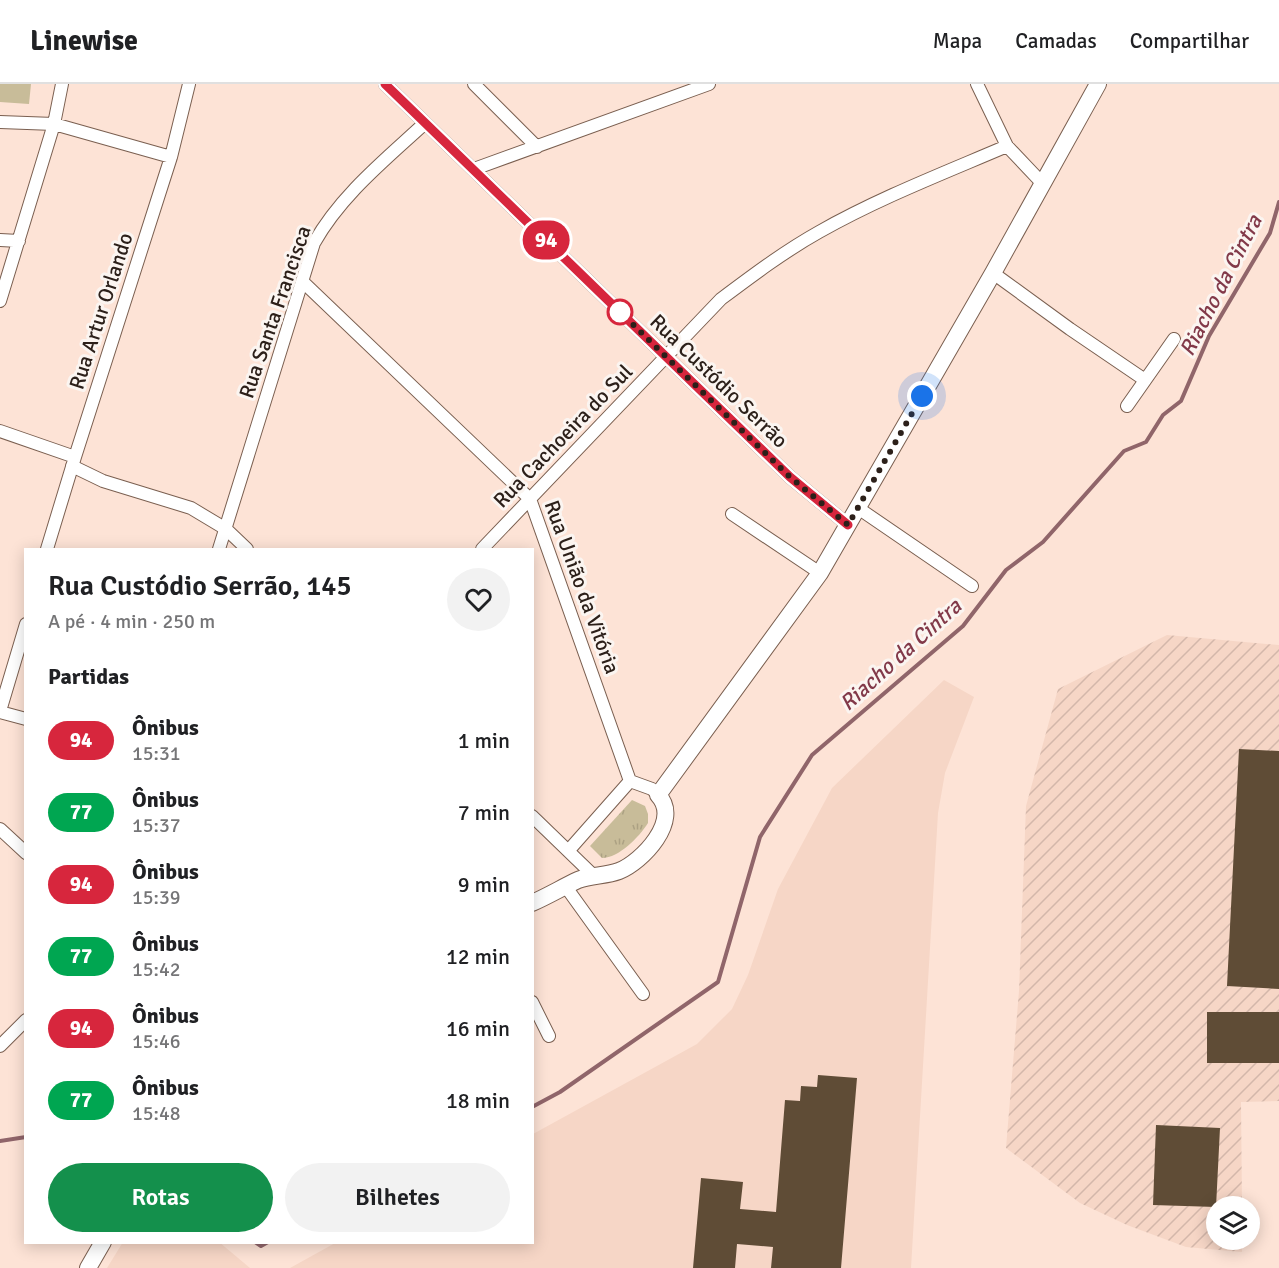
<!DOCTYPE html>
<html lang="pt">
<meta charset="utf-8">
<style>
body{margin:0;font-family:Signika,sans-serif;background:#f2f2f2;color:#202124;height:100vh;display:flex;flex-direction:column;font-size:22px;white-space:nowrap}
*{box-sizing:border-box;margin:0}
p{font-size:20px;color:#757577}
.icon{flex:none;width:33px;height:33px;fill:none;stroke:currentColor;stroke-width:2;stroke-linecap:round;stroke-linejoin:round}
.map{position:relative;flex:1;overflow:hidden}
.details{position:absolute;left:24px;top:464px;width:510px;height:696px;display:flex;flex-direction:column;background:#fff;border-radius:0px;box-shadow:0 3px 15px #0003}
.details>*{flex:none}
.badge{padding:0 12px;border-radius:20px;font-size:21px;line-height:39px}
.controls{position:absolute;left:1206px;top:1112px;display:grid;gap:12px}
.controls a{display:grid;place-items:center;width:54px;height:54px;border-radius:50%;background:#fff;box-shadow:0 3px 15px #0003;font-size:30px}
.you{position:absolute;width:30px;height:30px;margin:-15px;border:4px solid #fff;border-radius:50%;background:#1a73e8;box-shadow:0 0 0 9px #1a73e833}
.map>.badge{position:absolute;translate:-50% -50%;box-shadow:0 0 0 3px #fff}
h2{padding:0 24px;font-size:22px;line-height:54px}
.round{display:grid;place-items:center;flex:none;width:63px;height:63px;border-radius:32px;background:#f2f2f2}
.headline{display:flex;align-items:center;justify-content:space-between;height:102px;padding:0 24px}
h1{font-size:28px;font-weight:600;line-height:45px}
.action{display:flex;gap:12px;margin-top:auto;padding:12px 24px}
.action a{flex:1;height:69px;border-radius:36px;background:#14904c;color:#fff;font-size:24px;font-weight:600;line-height:69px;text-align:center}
.action a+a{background:#f2f2f2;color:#202124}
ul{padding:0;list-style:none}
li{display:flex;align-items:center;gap:18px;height:72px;padding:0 24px}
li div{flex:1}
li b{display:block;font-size:22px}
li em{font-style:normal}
li .badge{min-width:66px;font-weight:700;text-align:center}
header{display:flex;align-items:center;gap:36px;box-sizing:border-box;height:84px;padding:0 30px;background:#fff;border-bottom:2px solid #e0e0e0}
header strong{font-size:28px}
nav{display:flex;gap:33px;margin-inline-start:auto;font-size:21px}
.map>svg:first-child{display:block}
.built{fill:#f6d6c6}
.industrial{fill:url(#industrial-furrows)}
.park{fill:url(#park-tufts)}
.pitch{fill:#c8bc99}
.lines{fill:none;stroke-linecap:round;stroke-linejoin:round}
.stream{stroke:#90656a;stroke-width:4}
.building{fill:#5f4c36}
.street-casing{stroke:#7a5f50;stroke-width:14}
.secondary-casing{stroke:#7a5f50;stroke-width:18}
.street{stroke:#fff;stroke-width:12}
.secondary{stroke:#fff;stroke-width:16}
.line-casing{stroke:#fff;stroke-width:14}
.line{stroke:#d7263d;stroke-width:9}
.walk{stroke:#2c201a;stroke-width:6;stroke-dasharray:0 10.8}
.stop-dot{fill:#fff;stroke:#d7263d;stroke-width:3}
.labels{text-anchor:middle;stroke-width:6;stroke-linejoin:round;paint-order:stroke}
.street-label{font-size:21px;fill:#2c201a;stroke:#fbf5f1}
.water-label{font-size:22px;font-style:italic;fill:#823949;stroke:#fbf5f1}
</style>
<header>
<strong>Linewise</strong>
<nav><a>Mapa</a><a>Camadas</a><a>Compartilhar</a></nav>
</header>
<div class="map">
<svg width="1279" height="1184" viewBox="0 0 1279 1184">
<defs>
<pattern id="industrial-furrows" width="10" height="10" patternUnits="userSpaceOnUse" patternTransform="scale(1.5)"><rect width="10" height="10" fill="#f6d6c6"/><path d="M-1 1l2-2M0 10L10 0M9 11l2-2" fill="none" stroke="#d3b7aa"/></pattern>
<pattern id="park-tufts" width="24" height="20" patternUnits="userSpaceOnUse" patternTransform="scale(1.5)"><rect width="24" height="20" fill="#c8bc99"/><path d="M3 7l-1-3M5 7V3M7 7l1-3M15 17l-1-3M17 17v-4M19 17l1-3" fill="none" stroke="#aca183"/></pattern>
</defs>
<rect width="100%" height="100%" fill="#fde3d6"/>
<!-- built -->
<path class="built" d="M 944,596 L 974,613 L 945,689 L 938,729 L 911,1184 L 290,1184 L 337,1158 L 532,1158 L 533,1050 L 697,960 L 732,925 L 748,891 L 778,805 L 832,704 Z
M 123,1158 L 219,1158 L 250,1184 L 107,1184 Z"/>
<!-- industrial -->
<path class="industrial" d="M 1167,551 L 1279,561 L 1279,1017 L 1241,1018 L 1242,1122 L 1216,1122 L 1216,1155 L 1242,1155 L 1242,1168 L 1186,1163 L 1127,1141 L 1080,1119 L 1006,1064 L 1019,907 L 1026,722 L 1058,605 Z"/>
<!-- park -->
<path class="park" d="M 632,716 L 645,722 L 648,730 L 648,739 C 639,753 619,774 602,774 L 590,762 Z"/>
<!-- pitch -->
<path class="pitch" d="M 0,0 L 31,0 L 29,20 L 0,18 Z"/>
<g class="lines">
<!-- stream -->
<path class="stream" d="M 532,1023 L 560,1008 L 718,898 L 760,753 L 812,671 L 963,542 L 1006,486 L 1043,458 L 1124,367 L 1146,358 L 1163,331 L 1181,317 L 1209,252 L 1270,149 L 1279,118
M 0,1057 L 26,1053
M 255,1158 L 261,1162 L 268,1158"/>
</g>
<!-- building -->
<path class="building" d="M 1239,665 L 1279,667 L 1279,905 L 1227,902 Z
M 1207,928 L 1279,928 L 1279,979 L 1207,979 Z
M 818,991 L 857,994 L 841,1184 L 771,1184 L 773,1163 L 737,1160 L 735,1184 L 693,1184 L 701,1094 L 743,1098 L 740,1125 L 776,1128 L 785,1016 L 800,1017 L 801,1002 L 817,1003 Z
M 1156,1041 L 1220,1044 L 1216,1123 L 1153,1121 Z"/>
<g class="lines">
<defs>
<path id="street" d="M 385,0 L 790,393 L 848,441
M 474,0 L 537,63
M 977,0 L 1007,62 L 1043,100
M 0,38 L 54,40 L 171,73
M 474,85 L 709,0
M 0,156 L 19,157
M 993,189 L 1070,245 L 1145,296
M 302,197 L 530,415 L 630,697
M 0,217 L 54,40 L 62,0
M 1127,322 L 1174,255
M 0,347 L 75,373
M 72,382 L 103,397 L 191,424 L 226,445 L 247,465
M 858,424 L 972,502
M 732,430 L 820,489
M 47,465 L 75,373 L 171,73 L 189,0
M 219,465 L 314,159 C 341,111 385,76 425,39
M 482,465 L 721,215 C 753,191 785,167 819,148 C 879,114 944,89 1007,62
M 0,627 L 26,540
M 0,628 L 26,635
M 532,732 L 594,792
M 0,745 L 26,769
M 569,766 L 630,697 L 652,705 L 658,711
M 566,803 L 643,910
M 532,918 L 549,952
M 0,962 L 26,936"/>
<path id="secondary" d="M 532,819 C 548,812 563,803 578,796 C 591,791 606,792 619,787 C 642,778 682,736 658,711 L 820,489 L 993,189 L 1098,0
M 88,1184 L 103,1158"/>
</defs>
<!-- street casing -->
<use href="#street" class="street-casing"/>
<!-- secondary casing -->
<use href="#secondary" class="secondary-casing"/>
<!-- street -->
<use href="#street" class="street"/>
<!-- secondary -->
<use href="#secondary" class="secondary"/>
</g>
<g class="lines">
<defs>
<path id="line" d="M 385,0 L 790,393 L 848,441"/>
</defs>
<!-- line casing -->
<use href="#line" class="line-casing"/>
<!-- line -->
<use href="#line" class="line"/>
<!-- walk -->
<path class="walk" d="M 620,228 L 619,227 L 790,393 L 848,441 L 922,312"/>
</g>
<!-- markers -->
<circle class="stop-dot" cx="620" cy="228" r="12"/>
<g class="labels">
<!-- street labels -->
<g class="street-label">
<text transform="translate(101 227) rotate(-72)" y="7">Rua Artur Orlando</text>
<text transform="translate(275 228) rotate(-71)" y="7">Rua Santa Francisca</text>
<text transform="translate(719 297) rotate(44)" y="7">Rua Custódio Serrão</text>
<text transform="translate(563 352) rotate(-46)" y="7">Rua Cachoeira do Sul</text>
<text transform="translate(582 503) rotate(70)" y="7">Rua União da Vitória</text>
</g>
<!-- water labels -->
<g class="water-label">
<text transform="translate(1220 201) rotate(-63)" y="8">Riacho da Cintra</text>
<text transform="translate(900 570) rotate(-42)" y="8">Riacho da Cintra</text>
</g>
</g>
</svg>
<div class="controls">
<a><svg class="icon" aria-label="layers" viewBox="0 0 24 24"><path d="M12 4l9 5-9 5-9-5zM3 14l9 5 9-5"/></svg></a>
</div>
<div class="you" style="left:922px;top:312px"></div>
<b class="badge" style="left:546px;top:156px;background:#d7263d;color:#fff">94</b>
<section class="details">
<div class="headline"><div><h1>Rua Custódio Serrão, 145</h1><p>A pé · 4 min · 250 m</p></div><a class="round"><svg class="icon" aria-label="heart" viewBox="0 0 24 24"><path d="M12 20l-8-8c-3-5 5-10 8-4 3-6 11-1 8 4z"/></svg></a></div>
<h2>Partidas</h2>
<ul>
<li><span class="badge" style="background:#d7263d;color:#fff">94</span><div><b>Ônibus</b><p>15:31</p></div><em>1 min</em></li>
<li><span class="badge" style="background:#00a651;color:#fff">77</span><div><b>Ônibus</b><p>15:37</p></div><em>7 min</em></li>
<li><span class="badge" style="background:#d7263d;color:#fff">94</span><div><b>Ônibus</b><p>15:39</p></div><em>9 min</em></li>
<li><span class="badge" style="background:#00a651;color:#fff">77</span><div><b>Ônibus</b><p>15:42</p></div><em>12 min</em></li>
<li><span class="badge" style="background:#d7263d;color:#fff">94</span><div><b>Ônibus</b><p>15:46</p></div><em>16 min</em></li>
<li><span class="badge" style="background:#00a651;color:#fff">77</span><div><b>Ônibus</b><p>15:48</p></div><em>18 min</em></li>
</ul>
<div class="action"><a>Rotas</a><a>Bilhetes</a></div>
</section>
</div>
